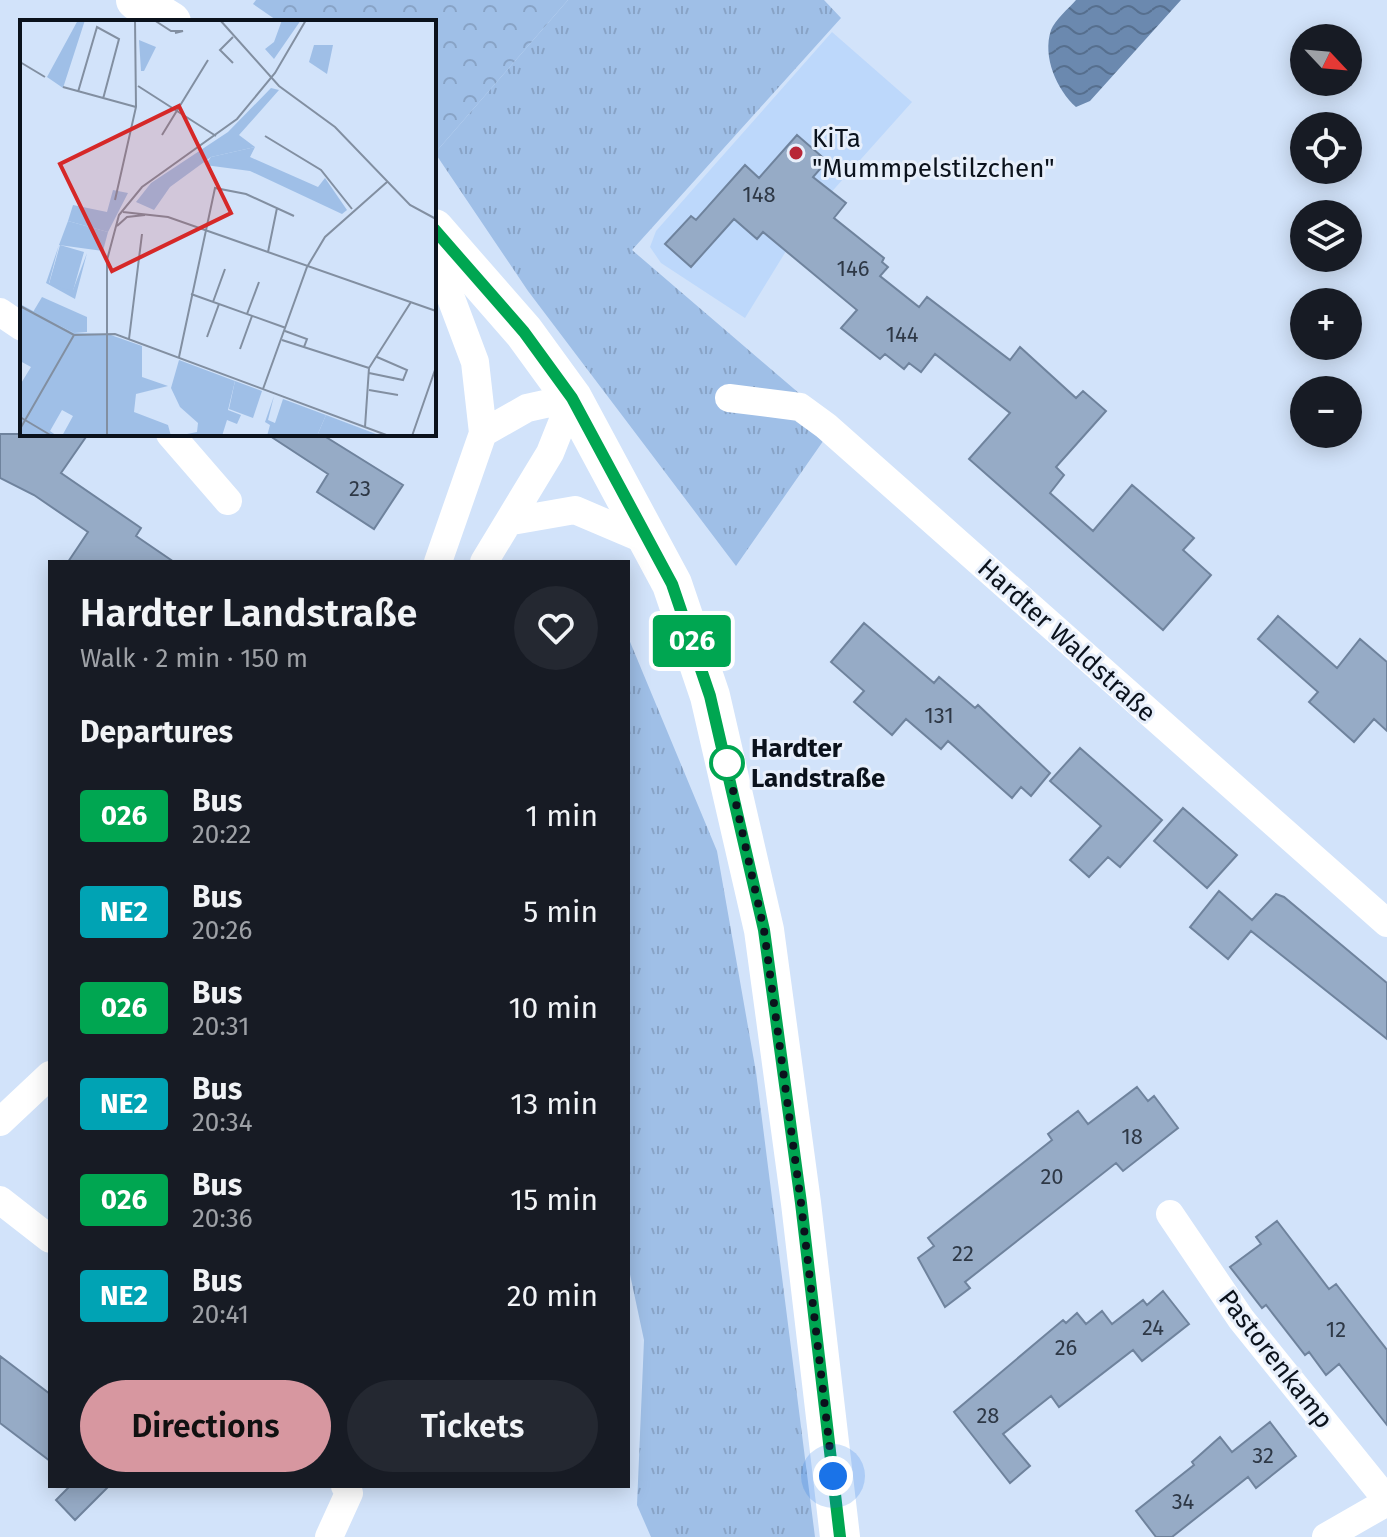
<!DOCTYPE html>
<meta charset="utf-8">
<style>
body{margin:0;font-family:"Fira Sans",sans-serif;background:#242831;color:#f1f3f6;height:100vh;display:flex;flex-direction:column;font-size:30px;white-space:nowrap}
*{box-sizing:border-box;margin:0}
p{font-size:26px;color:#9ea1a6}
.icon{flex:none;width:44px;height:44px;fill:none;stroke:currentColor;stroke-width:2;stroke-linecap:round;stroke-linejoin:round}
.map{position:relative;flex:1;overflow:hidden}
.drawer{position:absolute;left:48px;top:560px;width:582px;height:928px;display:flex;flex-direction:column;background:#171b24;border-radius:0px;box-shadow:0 4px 20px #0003}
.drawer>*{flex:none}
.badge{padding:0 16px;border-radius:6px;font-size:28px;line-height:52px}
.needle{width:52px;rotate:116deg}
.fabs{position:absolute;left:1290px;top:24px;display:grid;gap:16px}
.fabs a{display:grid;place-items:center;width:72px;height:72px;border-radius:50%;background:#171b24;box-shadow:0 4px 20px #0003;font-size:40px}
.you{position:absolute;width:40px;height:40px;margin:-20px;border:6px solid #fff;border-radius:50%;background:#1a73e8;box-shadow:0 0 0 12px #1a73e833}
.map>.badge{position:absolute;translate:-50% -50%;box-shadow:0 0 0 4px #fff}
h2{padding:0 32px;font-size:30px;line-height:72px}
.round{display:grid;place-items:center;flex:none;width:84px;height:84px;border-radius:42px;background:#242831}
.headline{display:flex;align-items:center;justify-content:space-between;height:136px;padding:0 32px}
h1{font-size:38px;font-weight:600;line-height:60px}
.primary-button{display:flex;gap:16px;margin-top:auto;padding:16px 32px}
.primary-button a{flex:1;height:92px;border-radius:48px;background:#d797a0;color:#111;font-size:32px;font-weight:600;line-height:92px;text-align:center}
.primary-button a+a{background:#242831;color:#f1f3f6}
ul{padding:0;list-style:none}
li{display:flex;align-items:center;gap:24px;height:96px;padding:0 32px}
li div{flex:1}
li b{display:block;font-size:30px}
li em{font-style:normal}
li .badge{min-width:88px;font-weight:700;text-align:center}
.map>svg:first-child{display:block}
.built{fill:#bdd8fb}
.grass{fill:url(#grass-tufts)}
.forest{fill:url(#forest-crowns)}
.water{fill:url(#water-waves)}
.building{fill:#96abc6;stroke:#6f839d;stroke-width:2}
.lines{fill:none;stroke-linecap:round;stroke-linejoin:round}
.street{stroke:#fff;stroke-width:28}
.secondary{stroke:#fff;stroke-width:40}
.line-casing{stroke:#fff;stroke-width:18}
.line{stroke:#00a651;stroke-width:12}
.walk{stroke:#0b121c;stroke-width:8;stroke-dasharray:0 14.4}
.poi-dot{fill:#b82637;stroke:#e7effb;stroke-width:3}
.stop-dot{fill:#fff;stroke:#00a651;stroke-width:4}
.labels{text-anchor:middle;stroke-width:6;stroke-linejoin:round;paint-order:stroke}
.number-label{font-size:22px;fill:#2e3846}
.poi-label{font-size:26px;fill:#0b121c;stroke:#e7effb;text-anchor:start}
.street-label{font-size:26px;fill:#0b121c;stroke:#e7effb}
.stop-label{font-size:26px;font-weight:bold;fill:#0b121c;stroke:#e7effb;text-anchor:start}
.inset-road{fill:none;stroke:#828fa1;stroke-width:2}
.view{fill:#d62828;fill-opacity:0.15;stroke:#d62828;stroke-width:4}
.inset-edge{fill:none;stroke:#0b121c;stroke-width:4}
</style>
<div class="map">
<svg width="1387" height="1537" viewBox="0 0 1387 1537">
<defs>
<pattern id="grass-tufts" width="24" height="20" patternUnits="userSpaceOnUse" patternTransform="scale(2)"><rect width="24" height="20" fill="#9fbfe7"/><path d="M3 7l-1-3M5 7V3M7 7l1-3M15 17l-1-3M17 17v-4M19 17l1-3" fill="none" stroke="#88a3c6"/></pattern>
<pattern id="forest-crowns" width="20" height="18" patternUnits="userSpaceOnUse" patternTransform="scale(2)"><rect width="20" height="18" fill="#9fbfe7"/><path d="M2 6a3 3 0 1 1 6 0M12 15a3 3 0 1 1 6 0" fill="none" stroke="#88a3c6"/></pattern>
<pattern id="water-waves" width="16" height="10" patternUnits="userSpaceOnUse" patternTransform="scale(2)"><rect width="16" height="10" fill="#6b89af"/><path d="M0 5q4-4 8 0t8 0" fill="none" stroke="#566f8e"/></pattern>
</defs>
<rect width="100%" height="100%" fill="#d2e3fa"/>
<!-- built -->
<path class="built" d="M 832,32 L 912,102 L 802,225 L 745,318 L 661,263 L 650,247 L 656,231 Z"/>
<!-- grass -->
<path class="grass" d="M 568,0 L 824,0 L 841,18 L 632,250 L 835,424 L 736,566 L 528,291 L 435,153 Z
M 628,637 L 717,851 L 756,1072 L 815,1537 L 651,1537 L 637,1505 L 644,1340 L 628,1265 Z"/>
<!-- forest -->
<path class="forest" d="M 256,0 L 568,0 L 435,153 L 434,22 L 279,22 L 253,4 Z"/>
<!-- water -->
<path class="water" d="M 1076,0 L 1181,0 L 1090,101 L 1076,107 C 1057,90 1042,57 1051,30 C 1055,20 1069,8 1076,0 Z"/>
<!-- building -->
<path class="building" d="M 797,135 L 827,161 L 813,177 L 846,203 L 834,218 L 884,258 L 882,262 L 888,267 L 880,276 L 919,307 L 927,297 L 1010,360 L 1020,347 L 1076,398 L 1083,391 L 1106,411 L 1056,467 L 1064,475 L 1050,493 L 1093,531 L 1132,485 L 1194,538 L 1183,550 L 1211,575 L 1163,630 L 969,459 L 1010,413 L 935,354 L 921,372 L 909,363 L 904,369 L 885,354 L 880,359 L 841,328 L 857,310 L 763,232 L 757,239 L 734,219 L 691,267 L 665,244 L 691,216 L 696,220 L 745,165 L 759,178 Z
M 0,434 L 88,434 L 61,473 L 141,528 L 136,536 L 174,562 L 68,562 L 88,532 L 34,495 L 0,478 Z
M 267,434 L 321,434 L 403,485 L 374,529 L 317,492 L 328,474 Z
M 1278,616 L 1337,668 L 1360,639 L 1387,662 L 1387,731 L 1374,719 L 1354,742 L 1309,702 L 1318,692 L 1258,639 Z
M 864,623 L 934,683 L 939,677 L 975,708 L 978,705 L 1050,773 L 1031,796 L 1021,787 L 1012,798 L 948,741 L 941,749 L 906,719 L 892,735 L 854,702 L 864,691 L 831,662 Z
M 1080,748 L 1162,820 L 1120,867 L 1108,857 L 1089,877 L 1070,860 L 1101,826 L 1050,781 Z
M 1183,808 L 1237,855 L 1207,888 L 1154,841 Z
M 1219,891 L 1252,920 L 1276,894 L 1284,897 L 1387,983 L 1387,1039 L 1251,931 L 1228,959 L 1190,927 Z
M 1137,1087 L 1148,1101 L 1154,1096 L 1178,1128 L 1123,1171 L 1116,1163 L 965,1282 L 970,1288 L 945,1307 L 918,1258 L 934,1246 L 928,1238 L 1052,1140 L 1048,1134 L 1078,1111 L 1088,1124 Z
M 1277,1221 L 1329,1289 L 1336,1284 L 1387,1350 L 1387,1425 L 1339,1364 L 1326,1375 L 1309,1352 L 1305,1355 L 1266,1305 L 1262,1308 L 1230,1267 L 1261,1244 L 1256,1237 Z
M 1163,1291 L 1189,1324 L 1142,1361 L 1133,1350 L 1059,1407 L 1051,1396 L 1003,1434 L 1030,1466 L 1010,1483 L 954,1412 L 1063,1320 L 1066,1323 L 1077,1313 L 1086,1324 L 1102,1311 L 1112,1324 L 1143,1300 L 1147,1305 Z
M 0,1356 L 50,1394 L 50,1461 L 0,1423 Z
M 1270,1422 L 1296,1456 L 1256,1488 L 1248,1477 L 1172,1537 L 1156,1537 L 1136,1511 L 1194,1465 L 1192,1462 L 1220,1437 L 1232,1452 Z
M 70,1486 L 109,1486 L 75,1520 L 56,1500 Z"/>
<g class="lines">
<!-- street -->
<path class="street" d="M 434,253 L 475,362 L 483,433 L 438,562
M 0,312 L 22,327
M 729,398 L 800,407 L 826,426 L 1387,923
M 483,433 L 527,408 L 572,398
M 170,434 L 228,501
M 512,521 L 575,510 L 648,541
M 484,562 L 550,453 L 572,398
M 0,1122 L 50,1075
M 0,1200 L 50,1239
M 1170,1214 L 1241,1319 L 1387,1500
M 329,1537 L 349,1493 L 345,1486
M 1326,1537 L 1387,1502"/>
<!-- secondary -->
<path class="secondary" d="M 136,0 L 171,22
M 434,229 L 524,332 L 572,398 L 672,584 L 710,696 L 764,930 L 801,1203 L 840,1537"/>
</g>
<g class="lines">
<defs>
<path id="line" d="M 434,229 L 524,332 L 572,398 L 672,584 L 710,696 L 764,930 L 801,1203 L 840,1537"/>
</defs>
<!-- line casing -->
<use href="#line" class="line-casing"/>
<!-- line -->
<use href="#line" class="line"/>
<!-- walk -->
<path class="walk" d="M 727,763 L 764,930 L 801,1203 L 833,1476"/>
</g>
<!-- markers -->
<circle class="poi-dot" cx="796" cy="153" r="8"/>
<circle class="stop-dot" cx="727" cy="763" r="16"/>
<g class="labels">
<!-- number labels -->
<g class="number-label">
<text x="759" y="202">148</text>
<text x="853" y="276">146</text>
<text x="902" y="342">144</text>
<text x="360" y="496">23</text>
<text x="939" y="723">131</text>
<text x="1132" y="1144">18</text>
<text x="1052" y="1184">20</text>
<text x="963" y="1261">22</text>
<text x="1153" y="1335">24</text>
<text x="1336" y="1337">12</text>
<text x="1066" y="1355">26</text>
<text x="988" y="1423">28</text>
<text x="1263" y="1463">32</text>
<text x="1183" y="1509">34</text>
</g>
<!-- poi labels -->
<g class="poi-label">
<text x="812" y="147">KiTa<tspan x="812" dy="30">"Mummpelstilzchen"</tspan></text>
</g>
<!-- street labels -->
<g class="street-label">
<text transform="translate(1067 640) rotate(42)" y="9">Hardter Waldstraße</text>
<text transform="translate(1276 1359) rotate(52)" y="9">Pastorenkamp</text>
</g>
<!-- stop labels -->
<g class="stop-label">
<text x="751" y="757">Hardter<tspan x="751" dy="30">Landstraße</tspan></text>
</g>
</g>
<!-- overview -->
<g transform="translate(20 20)">
<rect width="416" height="416" fill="#d2e3fa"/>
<path d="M 262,0 L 281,0 L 254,39 L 245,29 L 254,22 ZM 294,25 L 313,25 L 307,54 L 289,42 ZM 251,68 L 259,70 L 219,115 L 235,127 L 191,137 L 150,167 L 134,190 L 116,182 L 131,163 L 208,112 ZM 93,170 L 108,173 L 88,212 L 48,201 L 53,185 L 87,192 ZM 39,225 L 29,263 L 53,270 L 67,233 L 55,279 L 26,263 ZM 22,277 L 67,297 L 67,312 L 54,313 L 13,292 ZM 215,361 L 242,371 L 233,398 L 209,389 ZM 306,395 L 356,414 L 355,416 L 297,416 Z" fill="#9fbfe7"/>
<path d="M 48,201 L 88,212 L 83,231 L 39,225 ZM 0,284 L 54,313 L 88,314 L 122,326 L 122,357 L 148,366 L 116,374 L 114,392 L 148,405 L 151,416 L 42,416 L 53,396 L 42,390 L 30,411 L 37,416 L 0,416 L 0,365 L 11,347 L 0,341 ZM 159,340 L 215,361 L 208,390 L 221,395 L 217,404 L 207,400 L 202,416 L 157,416 L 177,412 L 178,403 L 160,387 L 151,368 ZM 254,376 L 248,400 L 255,403 L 263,379 L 306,395 L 297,416 L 247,416 L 250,405 L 245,402 Z" fill="#9fbfe7"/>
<path d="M 58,0 L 65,0 L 43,68 L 27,57 ZM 119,20 L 136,27 L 124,51 L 121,51 ZM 235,127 L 230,137 L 298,167 L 305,158 L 327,190 L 322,194 L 230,151 L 185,145 L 191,137 Z" fill="#9fbfe7"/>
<path d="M 40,225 L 64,232 L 53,271 L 29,264 Z" fill="#9fbfe7"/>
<path class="inset-road" d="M 134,0 L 151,11 L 163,11 L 155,13M 200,0 L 259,66 L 315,107 L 390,185 L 416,199M 0,42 L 25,57M 213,43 L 200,30 L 213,17M 118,66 L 196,116M 43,67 L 116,87M 58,72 L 77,7 L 99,19 L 83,79M 142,115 L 188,40M 245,116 L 301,150 L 332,189M 95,180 L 116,87 L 115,0M 103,192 L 148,197 L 416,291M 97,206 L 107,197 L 125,195M 248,232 L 257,188M 171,274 L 266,308M 193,282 L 205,249M 0,286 L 54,315 L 95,314 L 369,416M 227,294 L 239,262M 265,311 L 287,319 L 284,327M 187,317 L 199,284M 109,319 L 122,214M 262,320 L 349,348M 220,329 L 232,296M 159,337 L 195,168 L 226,174 L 274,196M 349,353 L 383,360 L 387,350 L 357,337M 243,369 L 287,247 L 305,217 L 367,162M 349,370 L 378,375M 0,397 L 32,416M 345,407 L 349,348 L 391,282M 0,409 L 54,315M 87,416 L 87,240 L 99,195 L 122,167 L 217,99 L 255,53 L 286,0M 392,416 L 416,347"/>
<path class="view" d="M 159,86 L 211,193 L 92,251 L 40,144 Z"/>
<rect width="416" height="416" class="inset-edge"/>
</g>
</svg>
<div class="fabs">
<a><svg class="needle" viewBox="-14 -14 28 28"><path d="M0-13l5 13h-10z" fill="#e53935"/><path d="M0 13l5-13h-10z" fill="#9ea1a6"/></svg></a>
<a><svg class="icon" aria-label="locate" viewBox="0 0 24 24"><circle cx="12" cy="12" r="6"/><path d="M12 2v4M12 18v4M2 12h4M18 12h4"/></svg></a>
<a><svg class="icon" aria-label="layers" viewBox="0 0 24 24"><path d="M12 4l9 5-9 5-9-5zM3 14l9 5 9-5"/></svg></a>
<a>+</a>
<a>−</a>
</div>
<div class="you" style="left:833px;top:1476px"></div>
<b class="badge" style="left:692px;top:641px;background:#00a651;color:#fff">026</b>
<section class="drawer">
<div class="headline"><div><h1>Hardter Landstraße</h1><p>Walk · 2 min · 150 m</p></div><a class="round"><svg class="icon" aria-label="heart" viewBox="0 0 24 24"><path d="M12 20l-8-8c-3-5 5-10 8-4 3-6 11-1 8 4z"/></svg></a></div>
<h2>Departures</h2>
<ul>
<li><span class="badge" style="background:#00a651;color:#fff">026</span><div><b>Bus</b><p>20:22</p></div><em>1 min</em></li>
<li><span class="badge" style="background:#00a3b4;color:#fff">NE2</span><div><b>Bus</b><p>20:26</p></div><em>5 min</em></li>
<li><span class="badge" style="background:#00a651;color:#fff">026</span><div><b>Bus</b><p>20:31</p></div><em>10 min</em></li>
<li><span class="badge" style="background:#00a3b4;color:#fff">NE2</span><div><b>Bus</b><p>20:34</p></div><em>13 min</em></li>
<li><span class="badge" style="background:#00a651;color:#fff">026</span><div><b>Bus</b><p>20:36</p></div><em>15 min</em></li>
<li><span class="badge" style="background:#00a3b4;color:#fff">NE2</span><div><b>Bus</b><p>20:41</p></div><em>20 min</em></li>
</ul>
<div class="primary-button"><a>Directions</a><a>Tickets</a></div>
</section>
</div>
